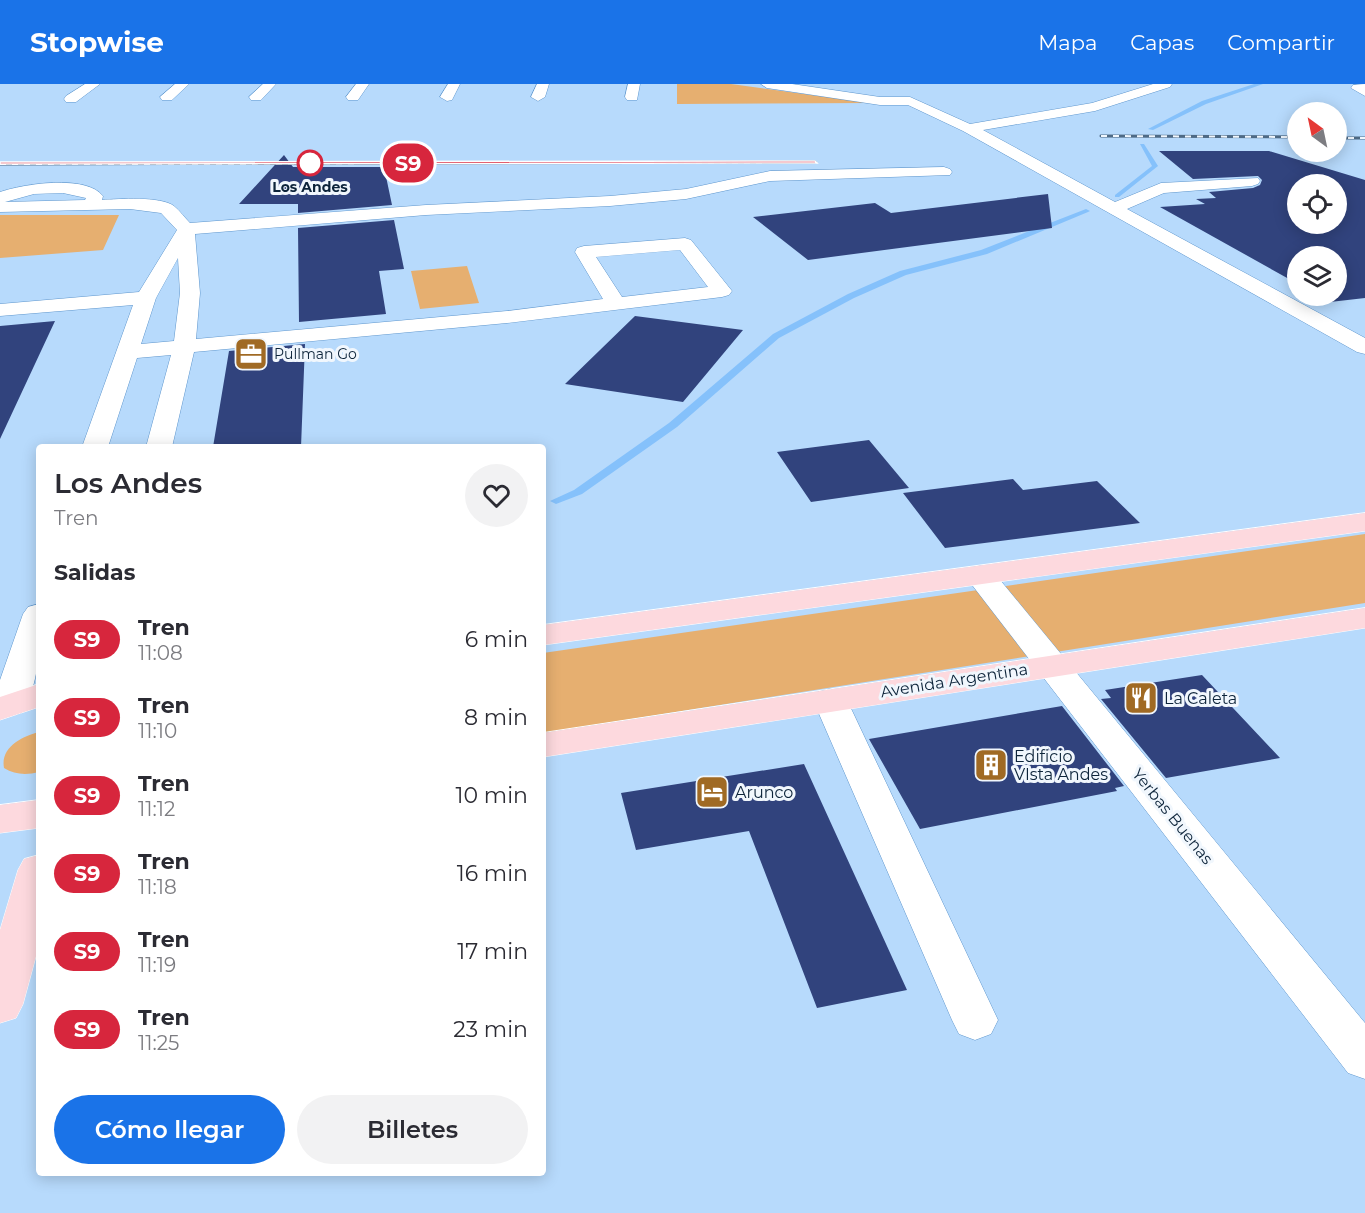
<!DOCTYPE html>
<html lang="es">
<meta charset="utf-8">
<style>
body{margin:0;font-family:Montserrat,sans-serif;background:#f2f2f3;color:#2b2b33;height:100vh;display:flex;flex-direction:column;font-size:22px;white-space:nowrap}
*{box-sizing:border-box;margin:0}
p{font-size:20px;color:#7c7c81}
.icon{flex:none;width:33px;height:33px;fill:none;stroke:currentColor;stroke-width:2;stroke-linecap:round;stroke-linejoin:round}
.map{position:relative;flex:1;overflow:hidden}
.sheet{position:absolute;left:36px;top:360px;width:510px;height:732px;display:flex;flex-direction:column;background:#fff;border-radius:6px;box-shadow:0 3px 15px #0003}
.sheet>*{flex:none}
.badge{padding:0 12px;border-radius:20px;font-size:21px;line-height:39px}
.needle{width:39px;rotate:327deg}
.tools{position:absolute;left:1287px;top:18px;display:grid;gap:12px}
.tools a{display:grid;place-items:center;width:60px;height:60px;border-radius:50%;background:#fff;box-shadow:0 3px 15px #0003;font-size:30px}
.map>.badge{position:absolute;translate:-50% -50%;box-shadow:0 0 0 3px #fff}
h2{padding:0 18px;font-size:22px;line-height:54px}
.round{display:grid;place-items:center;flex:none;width:63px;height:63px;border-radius:32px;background:#f2f2f3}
.summary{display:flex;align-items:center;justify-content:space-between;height:102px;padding:0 18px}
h1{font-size:28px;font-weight:600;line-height:45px}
.primary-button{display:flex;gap:12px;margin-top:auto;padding:12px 18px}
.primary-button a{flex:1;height:69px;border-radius:36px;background:#1a73e8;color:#fff;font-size:24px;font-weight:600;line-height:69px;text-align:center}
.primary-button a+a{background:#f2f2f3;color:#2b2b33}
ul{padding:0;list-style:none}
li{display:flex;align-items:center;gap:18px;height:78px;padding:0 18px}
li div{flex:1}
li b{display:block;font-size:22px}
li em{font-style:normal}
li .badge{min-width:66px;font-weight:700;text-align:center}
header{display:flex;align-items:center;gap:36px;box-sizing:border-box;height:84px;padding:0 30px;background:#1a73e8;color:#fff}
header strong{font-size:28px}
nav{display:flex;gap:33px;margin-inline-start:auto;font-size:21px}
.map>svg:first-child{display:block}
.green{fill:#e6af70}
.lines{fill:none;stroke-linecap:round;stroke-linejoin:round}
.stream{fill:#85c1fb;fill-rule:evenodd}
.building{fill:#31437d;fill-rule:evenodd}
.minor-casing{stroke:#5e96cd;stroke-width:1}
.major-casing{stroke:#fff;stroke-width:1}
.minor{fill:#fff;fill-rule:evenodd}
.major{fill:#fdd9de;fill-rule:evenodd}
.rail-casing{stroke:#4e6a85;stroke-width:3}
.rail{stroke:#f1f7fd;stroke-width:2;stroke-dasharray:6;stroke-linecap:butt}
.line{fill:#d7263d;stroke:#fff;stroke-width:1.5}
.stop-dot{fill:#fff;stroke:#d7263d;stroke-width:3}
.labels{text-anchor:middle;stroke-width:6;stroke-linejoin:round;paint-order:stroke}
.far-stop-label{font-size:14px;font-weight:bold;fill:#0d243a;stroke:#f1f7fd}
.far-poi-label{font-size:14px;fill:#0d243a;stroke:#f1f7fd;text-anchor:start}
.street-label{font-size:16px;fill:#0d243a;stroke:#f1f7fd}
.poi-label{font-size:16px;fill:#0d243a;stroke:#f1f7fd;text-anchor:start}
</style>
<header>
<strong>Stopwise</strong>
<nav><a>Mapa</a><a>Capas</a><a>Compartir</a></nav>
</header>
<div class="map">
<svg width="1365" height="1129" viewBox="0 0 1365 1129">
<rect width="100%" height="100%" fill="#b7dafc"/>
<!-- green -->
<path class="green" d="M 677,0 L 731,0 L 871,19 L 677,20 Z
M 0,131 L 119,131 L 103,166 L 0,174 Z
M 467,182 L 479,219 L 420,225 L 411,187 Z
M 1365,450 L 1365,519 L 543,649 L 543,569 Z
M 39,648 L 39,688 C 27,691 15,691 4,684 C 0,663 23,652 39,648 Z"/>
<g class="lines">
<!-- stream -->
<path class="stream" d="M 1254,0 L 1263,0 L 1206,20 L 1153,46 L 1148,45 L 1202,17 Z
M 1140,60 L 1144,60 L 1158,82 L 1119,113 L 1115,113 L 1115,111 L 1152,82 Z
M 1086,125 L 1090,127 L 1088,128 L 987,170 L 906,191 L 854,214 L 779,254 L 677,343 L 582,410 L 556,420 L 550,417 L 574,406 L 669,339 L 773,250 L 848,210 L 900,187 L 981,166 Z"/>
</g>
<!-- building -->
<path class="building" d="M 1159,67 L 1269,67 L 1365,96 L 1365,214 L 1330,218 L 1319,212 L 1336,212 L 1336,172 L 1298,172 L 1298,200 L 1160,123 L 1205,120 L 1196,115 L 1216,114 L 1209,108 L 1253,104 L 1260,101 L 1262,96 L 1258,92 L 1193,95 ZM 1298,100 L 1336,100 L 1336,140 L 1298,140 Z
M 284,71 L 293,83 L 384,83 L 392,121 L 298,129 L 298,120 L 239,120 Z
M 1048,110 L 1052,144 L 808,176 L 753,133 L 875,119 L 891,129 Z
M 394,136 L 404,185 L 379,187 L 386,230 L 299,238 L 298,144 Z
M 635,232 L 743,246 L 683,318 L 565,300 Z
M 55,237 L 0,355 L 0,242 Z
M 305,260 L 301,363 L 213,363 L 229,267 Z
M 869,356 L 909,404 L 811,418 L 777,368 Z
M 1013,395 L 1023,406 L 1097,397 L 1140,439 L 945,464 L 903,409 Z
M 1202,591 L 1280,674 L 1166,694 L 1101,615 L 1111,614 L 1105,606 Z
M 1062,622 L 1124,702 L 1115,704 L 1117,707 L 920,745 L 869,655 Z
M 804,680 L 907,906 L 817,924 L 749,747 L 636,766 L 621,709 Z"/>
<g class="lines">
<defs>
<path id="minor" d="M 85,0 L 100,0 L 76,18 L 66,18 L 64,15 L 66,12 Z
M 175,0 L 189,0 L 172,16 L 162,16 L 160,13 Z
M 263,0 L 276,0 L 261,16 L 251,16 L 249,13 Z
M 356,0 L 369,0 L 358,16 L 348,16 L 346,13 Z
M 448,0 L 460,0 L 452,16 L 447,17 L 440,13 Z
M 537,0 L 549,0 L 545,13 L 538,17 L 531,13 Z
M 628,0 L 640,0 L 637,16 L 627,16 L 625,13 Z
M 761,0 L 792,0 L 880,13 L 910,13 L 970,40 L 1092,19 L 1153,0 L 1172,0 L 1170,3 L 1095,27 L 983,46 L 1115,118 L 1161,99 L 1258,94 L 1260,97 L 1258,100 L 1252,102 L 1164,109 L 1127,125 L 1365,254 L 1365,270 L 1357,268 L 963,47 L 908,21 L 880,21 L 767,4 Z
M 1365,0 L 1365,12 L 1351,4 L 1353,1 Z
M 944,83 L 950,85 L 952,88 L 950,91 L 770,97 L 686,115 L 610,122 L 426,131 L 195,150 L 200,209 L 196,255 L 507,227 L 603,215 L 575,168 L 577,164 L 584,162 L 685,154 L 691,156 L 732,207 L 729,211 L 722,213 L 507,239 L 194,268 L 172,363 L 146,363 L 171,271 L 137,274 L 108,363 L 82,363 L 133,221 L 0,232 L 0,220 L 139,208 L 177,146 L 161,129 L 130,125 L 0,128 L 0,108 C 23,100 86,90 103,112 L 102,116 C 118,115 161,112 174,122 C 180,127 185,134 190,139 L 426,121 L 610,112 L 686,105 L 770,87 ZM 63,109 L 86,114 L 85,116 L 5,118 L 34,110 ZM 680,166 L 708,203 L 622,213 L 596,173 ZM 178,174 L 180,209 L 174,257 L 141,260 L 156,214 Z
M 980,482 L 991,485 L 1365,939 L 1365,995 L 1348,989 L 969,497 L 965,491 L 969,485 Z
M 39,520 C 39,557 42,597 21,629 L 9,632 L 0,630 L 0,596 L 23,530 L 28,523 Z
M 830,605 L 842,608 L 847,616 L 998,936 L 991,950 L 975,956 L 959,950 L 952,936 L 813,616 L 818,608 Z"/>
<path id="major" d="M 1365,429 L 1365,447 L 543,561 L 543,541 Z
M 1365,524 L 1365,544 L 543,673 L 543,649 Z
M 39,600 L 39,623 L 0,636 L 0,613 Z
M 39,716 L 39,744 L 0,749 L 0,721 Z
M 39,771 L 39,861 L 23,920 L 16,934 L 0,939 L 0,846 L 18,786 L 24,775 Z"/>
</defs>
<!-- minor casing -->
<use href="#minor" class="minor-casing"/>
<!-- major casing -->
<use href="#major" class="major-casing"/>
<!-- minor -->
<use href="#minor" class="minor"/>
<!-- major -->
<use href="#major" class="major"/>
<defs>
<path id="rail" d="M 1101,52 L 1298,53
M 1336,54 L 1365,54
M 0,80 L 815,78"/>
</defs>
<!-- rail casing -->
<use href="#rail" class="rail-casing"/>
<!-- rail -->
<use href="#rail" class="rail"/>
</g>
<!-- line -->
<path class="line" d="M 815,77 L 817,79 L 0,80 L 0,78 Z"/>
<!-- icons -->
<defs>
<symbol id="office-square" viewBox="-11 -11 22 22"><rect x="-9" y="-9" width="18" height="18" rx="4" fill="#a06a24" stroke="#f1f7fd"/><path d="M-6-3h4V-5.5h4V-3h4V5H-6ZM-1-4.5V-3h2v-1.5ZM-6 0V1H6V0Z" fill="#fff"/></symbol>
<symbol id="restaurant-square" viewBox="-11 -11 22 22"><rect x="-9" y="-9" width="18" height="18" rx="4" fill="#a06a24" stroke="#f1f7fd"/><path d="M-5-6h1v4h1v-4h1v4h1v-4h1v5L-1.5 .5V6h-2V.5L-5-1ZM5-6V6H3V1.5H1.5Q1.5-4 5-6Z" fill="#fff"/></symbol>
<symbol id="building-square" viewBox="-11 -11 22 22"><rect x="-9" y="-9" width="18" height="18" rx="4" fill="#a06a24" stroke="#f1f7fd"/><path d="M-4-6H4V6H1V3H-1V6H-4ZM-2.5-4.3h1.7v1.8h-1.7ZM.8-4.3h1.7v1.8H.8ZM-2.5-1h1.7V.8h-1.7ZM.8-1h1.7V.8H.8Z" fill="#fff"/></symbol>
<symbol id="hotel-square" viewBox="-11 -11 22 22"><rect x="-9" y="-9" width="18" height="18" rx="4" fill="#a06a24" stroke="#f1f7fd"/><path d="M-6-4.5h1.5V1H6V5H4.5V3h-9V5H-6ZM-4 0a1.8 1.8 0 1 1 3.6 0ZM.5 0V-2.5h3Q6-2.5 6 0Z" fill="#fff"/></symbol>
</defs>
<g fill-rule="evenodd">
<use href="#office-square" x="232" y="251" width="38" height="38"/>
<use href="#restaurant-square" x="1122" y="595" width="38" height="38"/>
<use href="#building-square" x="972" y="662" width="38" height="38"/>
<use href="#hotel-square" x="693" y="689" width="38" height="38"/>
</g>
<!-- markers -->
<circle class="stop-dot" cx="310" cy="79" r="12"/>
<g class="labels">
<!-- far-stop labels -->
<g class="far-stop-label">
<text x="310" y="108">Los Andes</text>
</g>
<!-- far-poi labels -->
<g class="far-poi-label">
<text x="274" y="275">Pullman Go</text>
</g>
<!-- street labels -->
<g class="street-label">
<text transform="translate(954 596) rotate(-9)" y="6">Avenida Argentina</text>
<text transform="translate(1173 732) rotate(51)" y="6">Yerbas Buenas</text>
</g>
<!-- poi labels -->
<g class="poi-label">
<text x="1164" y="620">La Caleta</text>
<text x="1014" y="678">Edificio<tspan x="1014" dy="18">VIsta Andes</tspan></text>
<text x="735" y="714">Arunco</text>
</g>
</g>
</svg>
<div class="tools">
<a><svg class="needle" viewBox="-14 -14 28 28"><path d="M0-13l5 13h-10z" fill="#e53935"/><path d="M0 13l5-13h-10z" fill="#7c7c81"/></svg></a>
<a><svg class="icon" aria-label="locate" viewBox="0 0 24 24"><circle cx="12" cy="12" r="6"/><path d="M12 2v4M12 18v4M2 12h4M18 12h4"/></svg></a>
<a><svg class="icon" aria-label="layers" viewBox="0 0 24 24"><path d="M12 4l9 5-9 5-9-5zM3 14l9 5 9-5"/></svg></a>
</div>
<b class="badge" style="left:408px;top:79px;background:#d7263d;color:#fff">S9</b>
<section class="sheet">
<div class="summary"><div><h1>Los Andes</h1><p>Tren</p></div><a class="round"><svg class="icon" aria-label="heart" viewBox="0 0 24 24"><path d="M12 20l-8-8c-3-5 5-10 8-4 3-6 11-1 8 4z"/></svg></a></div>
<h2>Salidas</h2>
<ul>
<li><span class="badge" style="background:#d7263d;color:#fff">S9</span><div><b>Tren</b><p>11:08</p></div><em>6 min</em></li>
<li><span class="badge" style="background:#d7263d;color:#fff">S9</span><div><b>Tren</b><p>11:10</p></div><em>8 min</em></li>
<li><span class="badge" style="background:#d7263d;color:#fff">S9</span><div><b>Tren</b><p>11:12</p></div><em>10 min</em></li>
<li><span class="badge" style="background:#d7263d;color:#fff">S9</span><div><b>Tren</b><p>11:18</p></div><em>16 min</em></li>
<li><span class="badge" style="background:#d7263d;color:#fff">S9</span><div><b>Tren</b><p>11:19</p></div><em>17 min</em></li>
<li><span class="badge" style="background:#d7263d;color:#fff">S9</span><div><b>Tren</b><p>11:25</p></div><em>23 min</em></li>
</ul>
<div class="primary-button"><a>Cómo llegar</a><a>Billetes</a></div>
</section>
</div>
